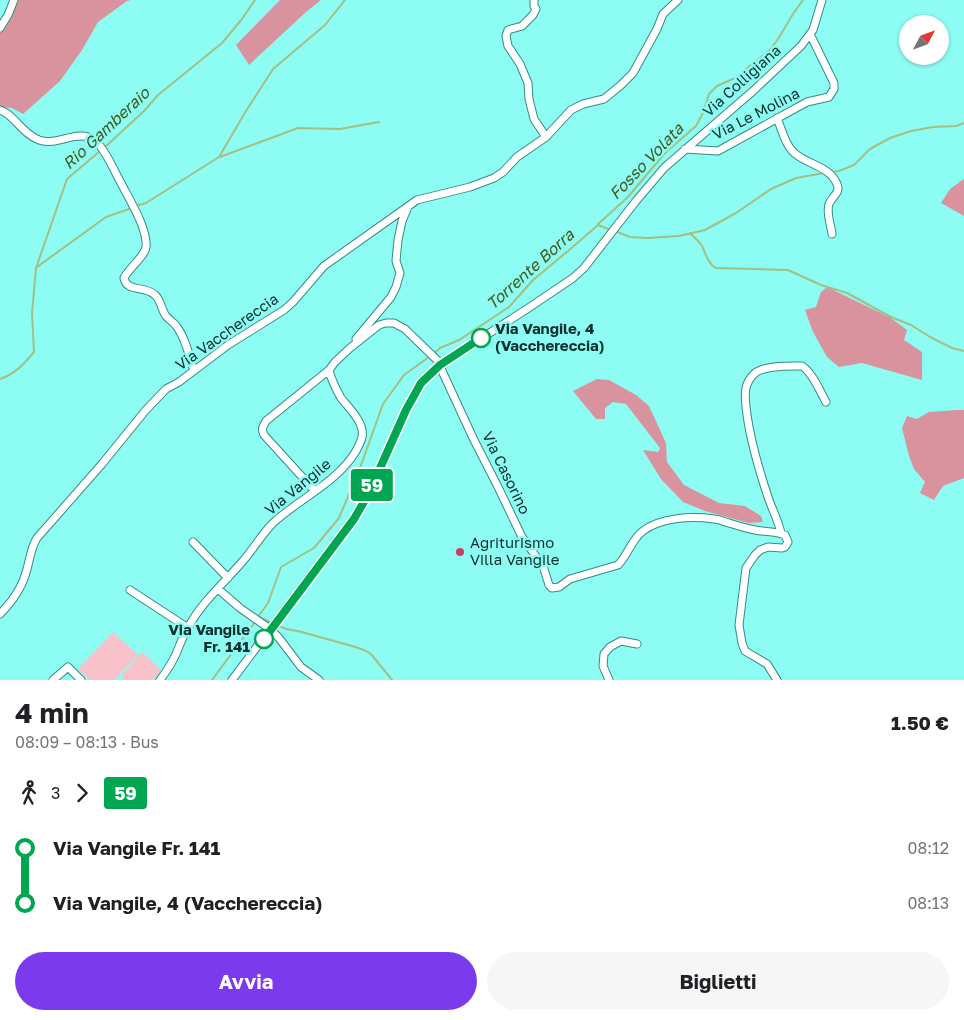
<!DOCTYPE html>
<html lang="it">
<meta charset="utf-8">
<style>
body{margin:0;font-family:"Golos Text",sans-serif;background:#f6f6f6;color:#202124;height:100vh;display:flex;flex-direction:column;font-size:19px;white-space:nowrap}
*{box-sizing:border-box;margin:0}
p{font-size:16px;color:#757577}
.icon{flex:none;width:28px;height:28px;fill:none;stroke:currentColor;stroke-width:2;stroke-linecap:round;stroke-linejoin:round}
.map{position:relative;height:680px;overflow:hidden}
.panel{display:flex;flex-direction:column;background:#fff;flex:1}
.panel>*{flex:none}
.badge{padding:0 10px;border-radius:4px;font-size:18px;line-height:32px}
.needle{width:32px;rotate:49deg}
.tools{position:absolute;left:899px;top:15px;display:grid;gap:10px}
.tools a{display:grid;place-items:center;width:50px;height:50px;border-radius:50%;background:#fff;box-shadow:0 1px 4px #0004;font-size:25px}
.map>.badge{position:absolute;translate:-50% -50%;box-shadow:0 0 0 2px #fff}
.legs{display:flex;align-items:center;gap:8px;height:55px;padding:0 15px;font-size:16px}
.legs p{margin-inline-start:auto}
.summary{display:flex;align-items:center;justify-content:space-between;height:85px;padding:0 15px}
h1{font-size:28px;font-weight:700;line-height:38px}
.action{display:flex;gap:10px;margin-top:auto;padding:10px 15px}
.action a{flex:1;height:58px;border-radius:30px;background:#7c3aed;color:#fff;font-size:20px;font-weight:700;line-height:58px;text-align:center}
.action a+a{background:#f6f6f6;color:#202124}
ul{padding:0 15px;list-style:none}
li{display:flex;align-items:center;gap:18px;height:55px;font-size:19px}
li i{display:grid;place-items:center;width:8px;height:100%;margin:0 6px;background:currentColor}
li i::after{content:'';width:12px;height:12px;margin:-6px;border:4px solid;border-radius:50%;background:#fff}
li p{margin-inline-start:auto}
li:first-child i{background:linear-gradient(#0000 50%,currentColor 0)}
li:last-child i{background:linear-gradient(currentColor 50%,#0000 0)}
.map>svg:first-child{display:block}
.green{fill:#f7c2c9}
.forest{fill:#d9939e}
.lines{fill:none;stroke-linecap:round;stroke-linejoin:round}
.stream{stroke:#a3bf84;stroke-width:2}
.minor-casing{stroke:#348b85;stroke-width:9}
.minor{stroke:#fff;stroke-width:7}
.line-1-casing{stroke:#fff;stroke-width:11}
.line-1{stroke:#00a651;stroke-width:8}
.stop-1-dot{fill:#fff;stroke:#00a651;stroke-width:2.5}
.poi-dot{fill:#cb3d63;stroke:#8dfcf3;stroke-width:2}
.labels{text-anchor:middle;stroke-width:5;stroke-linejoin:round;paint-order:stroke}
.street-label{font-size:15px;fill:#0b302e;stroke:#8dfcf3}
.stop-label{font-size:15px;font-weight:bold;fill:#0b302e;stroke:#8dfcf3;text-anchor:start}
.poi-label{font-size:15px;fill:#0b302e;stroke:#8dfcf3;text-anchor:start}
.water-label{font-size:16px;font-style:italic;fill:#40591c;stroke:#8dfcf3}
</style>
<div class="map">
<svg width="964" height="680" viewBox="0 0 964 680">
<rect width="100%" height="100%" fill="#8dfcf3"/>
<!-- green -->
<path class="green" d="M 113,632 L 138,655 L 114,680 L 90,680 L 78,669 Z
M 142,652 L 161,670 L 153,680 L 125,680 L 121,676 Z"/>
<!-- forest -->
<path class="forest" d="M 10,0 L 131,0 L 127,1 L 98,22 L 82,50 L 60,81 L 23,114 L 12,108 L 0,107 L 0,20 L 9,5 Z
M 280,0 L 321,0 L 306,12 L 249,65 L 236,45 Z
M 964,179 L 964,216 L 941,203 L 950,189 Z
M 827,287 L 891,318 L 907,330 L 904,340 L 922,352 L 922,380 L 862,363 L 839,367 L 827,357 L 813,332 L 805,310 L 816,307 L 821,292 Z
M 597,379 L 609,380 L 636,395 L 649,406 L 666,443 L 667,462 L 684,485 L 719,503 L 745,506 L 761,516 L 763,522 L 749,523 L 705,511 L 683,502 L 661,479 L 643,450 L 658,452 L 660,448 L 626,404 L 613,402 L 605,408 L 605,419 L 596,419 L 573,391 Z
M 957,410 L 964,410 L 964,478 L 943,486 L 934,500 L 920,493 L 925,482 L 914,469 L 909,456 L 902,428 L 907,416 L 917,419 L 929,412 Z"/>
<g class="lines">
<!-- stream -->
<path class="stream" d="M 104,148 L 144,111 L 158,95 L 222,43 L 242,19 L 255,0
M 220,157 L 298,128 L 340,129 L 379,122
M 832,172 L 839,171 L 854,165 L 870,149 L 890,138 L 911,131 L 933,127 L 956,126 L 964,123
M 136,206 L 146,203 L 219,157 L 246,111 L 273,69 L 325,25 L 345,0
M 598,224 L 627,198 L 665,153 L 696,126 L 703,113 L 709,94 L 717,86 L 735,78 L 770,50 L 778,39 L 793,14 L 803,0
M 615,231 L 630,237 L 648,238 L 679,236 L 705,230 L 736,213 L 771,189 L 796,178 L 824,173
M 690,233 C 694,237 699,241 702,246 C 706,254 708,264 716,268 L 788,270 L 821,285 L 847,293 L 891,317 L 911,325 L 930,337 L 952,348 L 964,351
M 37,267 L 106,217 L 132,208
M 433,354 L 440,348 L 459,340 L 509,307 L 533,280 L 568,251 L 598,225 L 611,230
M 0,379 C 15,374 24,364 34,352 L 32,313 L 36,268 L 67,179 L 100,151
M 259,617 L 272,623
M 257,618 L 268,603 L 281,567 L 314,548 L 339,518 L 360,468 L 383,404 L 404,375 L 429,357
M 277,625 L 286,629 L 298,631 L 352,646 L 364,650 L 371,654 L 392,680
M 212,680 L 255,622"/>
<defs>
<path id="minor" d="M 534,0 L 534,6 L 536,9 L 533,15 L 522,26 L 508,30 L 506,36 L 508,46 L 520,64 L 528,83 L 529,99 L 534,119 L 546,137
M 0,28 L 8,15 L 14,0
M 0,110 C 14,114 21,133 39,140 C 56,146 73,132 88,137 C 93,138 97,142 100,146 C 109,157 114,171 121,183 C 129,199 148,229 146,247 C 145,256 129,268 124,278 C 127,293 145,285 155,295 C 161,300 161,309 166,316 C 169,320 174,322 177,327 C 186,339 189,356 194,371
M 777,118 C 782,130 786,148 797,155 C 810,165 830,167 837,184 C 841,193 832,196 829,204 C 826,213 831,225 832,234
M 685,149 L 718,151 L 807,102 L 829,97 L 834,89 L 834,83 L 810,34
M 356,339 L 391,297 L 396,287 L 400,273 L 396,261 L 398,240 L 402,221 L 408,207
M 315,491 L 264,435 C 261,429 263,426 266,421 L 329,370
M 781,533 C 778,520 772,509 768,497 C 759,470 751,443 747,415 C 746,406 744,396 746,388 C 747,383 750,378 754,374 C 763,365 790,366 802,366 C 812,372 820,391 826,402
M 193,542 L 228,578
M 218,589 L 240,608 L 270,629 L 279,638 L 301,667 L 319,680
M 130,590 L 188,628
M 0,614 C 12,602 23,586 27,569 C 30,559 31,547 37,538 L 102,464 L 145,411 L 166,389 L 179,382 L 228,345 L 284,310 L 293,302 L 324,266 L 417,200 L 470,187 L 494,178 L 503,172 L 517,157 L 546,137 L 571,110 L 583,104 L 604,99 L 621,85 L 633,73 L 657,29 L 663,14 L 678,0
M 53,680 L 68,667 L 81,680
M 160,680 C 166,672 172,663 176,654 C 180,645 183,635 189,626 C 202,602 224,583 242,562 C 253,550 261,535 273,523 C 300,498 337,483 356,451 C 358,447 361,442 362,437 C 365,423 349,408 341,398 C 336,389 331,380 329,370 L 335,362 L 350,348 L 379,325 L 386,323 L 394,323 L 405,329 L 437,360 L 473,438 L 499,489 L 522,537 L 543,566 L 549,585 L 552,588 L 559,587 L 570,579 L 618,565 C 628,555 631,540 643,531 C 661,517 692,516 714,519 C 719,519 724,522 729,523 C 738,526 746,528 755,530 C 765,532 777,531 785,535 L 788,542 L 785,547 L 782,548 L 768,547 L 760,550 L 755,555 L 746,568 L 739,625 L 742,643 L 745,651 L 767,664 L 777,680
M 232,680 L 353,519 L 369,493 L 406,410 L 417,390 L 425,378 L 440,365 L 527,309 L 573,278 L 584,268 L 636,201 L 664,168 L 753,91 L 801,46 L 813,30 L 822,0
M 609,680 L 603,666 L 604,654 L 610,647 L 621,641 L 637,644"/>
</defs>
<!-- minor casing -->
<use href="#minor" class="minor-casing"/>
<!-- minor -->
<use href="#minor" class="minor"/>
</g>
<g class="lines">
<defs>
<path id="line-1" d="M 264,639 L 354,519 L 369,493 L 406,410 L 421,383 L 440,365 L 481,338"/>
</defs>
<!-- line-1 casing -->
<use href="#line-1" class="line-1-casing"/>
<!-- line-1 -->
<use href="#line-1" class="line-1"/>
</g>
<!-- markers -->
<g class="stop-1-dot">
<circle cx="481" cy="338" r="9"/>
<circle cx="264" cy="639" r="9"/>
</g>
<circle class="poi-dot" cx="460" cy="552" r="5"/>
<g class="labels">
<!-- street labels -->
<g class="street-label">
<text transform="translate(742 81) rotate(-42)" y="5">Via Colligiana</text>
<text transform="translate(756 114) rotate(-27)" y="5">Via Le Molina</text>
<text transform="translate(227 332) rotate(-35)" y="5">Via Vacchereccia</text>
<text transform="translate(506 473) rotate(64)" y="5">Via Casorino</text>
<text transform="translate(298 487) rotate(-39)" y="5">Via Vangile</text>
</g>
<!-- stop labels -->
<g class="stop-label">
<text x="495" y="334">Via Vangile, 4<tspan x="495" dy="17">(Vacchereccia)</tspan></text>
<text x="250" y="635" text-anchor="end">Via Vangile<tspan x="250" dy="17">Fr. 141</tspan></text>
</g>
<!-- poi labels -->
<g class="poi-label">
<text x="470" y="548">Agriturismo<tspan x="470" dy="17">Villa Vangile</tspan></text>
</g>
<!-- water labels -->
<g class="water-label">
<text transform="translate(106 128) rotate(-43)" y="6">Rio Gamberaio</text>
<text transform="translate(646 161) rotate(-46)" y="6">Fosso Volata</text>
<text transform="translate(530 269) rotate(-42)" y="6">Torrente Borra</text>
</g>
</g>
</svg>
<div class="tools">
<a><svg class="needle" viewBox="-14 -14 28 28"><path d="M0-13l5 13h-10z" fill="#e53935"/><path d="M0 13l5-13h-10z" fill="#757577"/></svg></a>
</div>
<b class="badge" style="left:372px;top:485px;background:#00a651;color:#fff">59</b>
</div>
<section class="panel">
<div class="summary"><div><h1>4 min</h1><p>08:09 – 08:13 · Bus</p></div><b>1.50 €</b></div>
<div class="legs"><svg class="icon" aria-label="walk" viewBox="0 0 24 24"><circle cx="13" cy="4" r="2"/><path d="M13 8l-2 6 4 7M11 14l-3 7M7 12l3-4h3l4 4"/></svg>3<svg class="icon" aria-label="forward" viewBox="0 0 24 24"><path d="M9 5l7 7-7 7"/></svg><b class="badge" style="background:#00a651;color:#fff">59</b></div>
<ul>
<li><i style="color:#00a651"></i><b>Via Vangile Fr. 141</b><p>08:12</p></li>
<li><i style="color:#00a651"></i><b>Via Vangile, 4 (Vacchereccia)</b><p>08:13</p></li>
</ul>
<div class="action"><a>Avvia</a><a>Biglietti</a></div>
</section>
